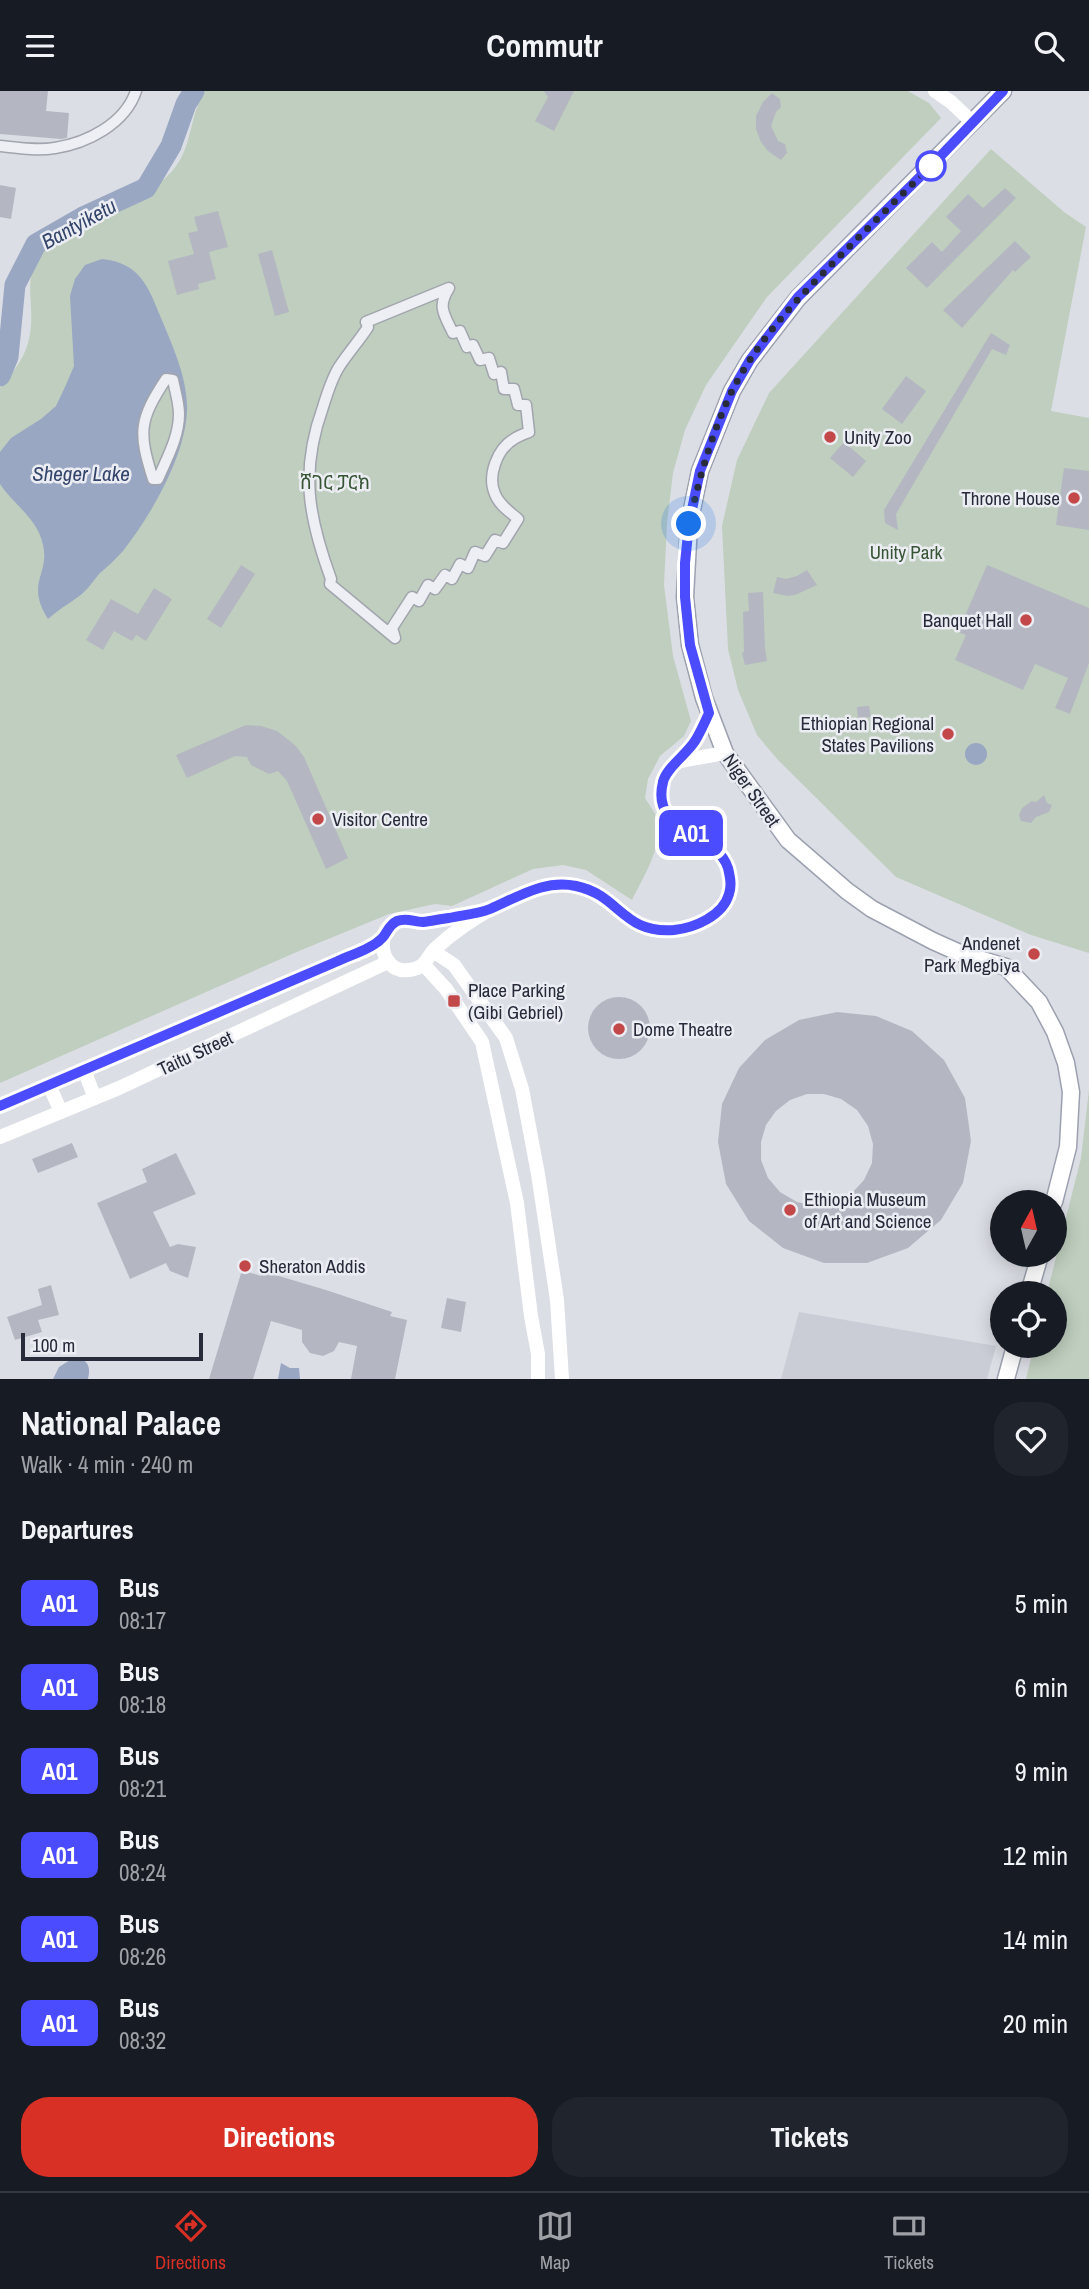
<!DOCTYPE html>
<meta charset="utf-8">
<style>
body{margin:0;font-family:"Archivo Narrow","Noto Sans Ethiopic",sans-serif;background:#20242c;color:#f1f3f6;height:100vh;display:flex;flex-direction:column;font-size:26px;white-space:nowrap}
*{box-sizing:border-box;margin:0}
p{font-size:23px;color:#9ea1a6}
.icon{flex:none;width:38px;height:38px;fill:none;stroke:currentColor;stroke-width:2;stroke-linecap:round;stroke-linejoin:round}
.map{position:relative;height:1288px;overflow:hidden}
.side{display:flex;flex-direction:column;background:#171b24;flex:1}
.side>*{flex:none}
.badge{padding:0 14px;border-radius:10px;font-size:24px;line-height:46px}
.needle{width:46px;rotate:8deg}
.controls{position:absolute;left:990px;top:1099px;display:grid;gap:14px}
.controls a{display:grid;place-items:center;width:77px;height:77px;border-radius:50%;background:#171b24;box-shadow:0 4px 18px #0003;font-size:35px}
.scale{position:absolute;left:21px;bottom:18px;width:182px;box-sizing:border-box;padding-left:7px;border:4px solid #272b3a;border-top:0;font-size:19px;line-height:24px;white-space:nowrap;color:#272b3a;-webkit-text-stroke:5px #ebedf3;paint-order:stroke}
.you{position:absolute;width:35px;height:35px;margin:-18px;border:5px solid #fff;border-radius:50%;background:#1a73e8;box-shadow:0 0 0 10px #1a73e833}
.map>.badge{position:absolute;translate:-50% -50%;box-shadow:0 0 0 4px #fff}
h2{padding:0 21px;font-size:26px;line-height:63px}
.round{display:grid;place-items:center;flex:none;width:74px;height:74px;border-radius:28px;background:#20242c}
.head{display:flex;align-items:center;justify-content:space-between;height:119px;padding:0 21px}
h1{font-size:33px;font-weight:700;line-height:52px}
.button{display:flex;gap:14px;margin-top:auto;padding:14px 21px}
.button a{flex:1;height:80px;border-radius:28px;background:#d93025;color:#fff;font-size:28px;font-weight:700;line-height:80px;text-align:center}
.button a+a{background:#20242c;color:#f1f3f6}
ul{padding:0;list-style:none}
li{display:flex;align-items:center;gap:21px;height:84px;padding:0 21px}
li div{flex:1}
li b{display:block;font-size:26px}
li em{font-style:normal}
li .badge{min-width:77px;font-weight:700;text-align:center}
header{display:flex;justify-content:space-between;align-items:center;height:91px;padding:0 21px;background:#171b24;font-size:32px;font-weight:700}
.tabs{display:flex;justify-content:space-around;align-items:center;height:98px;border-top:2px solid #363941;background:#171b24;font-size:19px;color:#9ea1a6}
.tabs a{display:grid;justify-items:center;gap:4px}
.tabs .active{color:#d93025}
.map>svg:first-child{display:block}
.built{fill:#cacdd6}
.green{fill:#bfcebe}
.water{fill:#99a7c3;fill-rule:evenodd}
.lines{fill:none;stroke-linecap:round;stroke-linejoin:round}
.river{stroke:#99a7c3;stroke-width:21}
.building{fill:#b4b7c1;fill-rule:evenodd}
.street-casing{stroke:#a2a5ae;stroke-width:13}
.primary-casing{stroke:#9ca1b0;stroke-width:19}
.street{stroke:#eeeff4;stroke-width:10}
.secondary{stroke:#fff;stroke-width:14}
.primary{stroke:#fff;stroke-width:16}
.line-casing{stroke:#fff;stroke-width:16}
.line{stroke:#4c4cff;stroke-width:10}
.walk{stroke:#272b3a;stroke-width:7;stroke-dasharray:0 12.6}
.stop-dot{fill:#fff;stroke:#4c4cff;stroke-width:3.5}
.poi-dot{fill:#c34849;stroke:#ebedf3;stroke-width:2.5}
.labels{text-anchor:middle;stroke-width:5;stroke-linejoin:round;paint-order:stroke}
.poi-label{font-size:19px;fill:#272b3a;stroke:#ebedf3;text-anchor:start}
.park-label{font-size:19px;fill:#375535;stroke:#ebedf3}
.street-label{font-size:19px;fill:#272b3a;stroke:#ebedf3}
.water-label{font-size:21px;font-style:italic;fill:#34456b;stroke:#ebedf3}
</style>
<header><svg class="icon" aria-label="menu" viewBox="0 0 24 24"><path d="M4 6h16M4 12h16M4 18h16"/></svg>Commutr<svg class="icon" aria-label="search" viewBox="0 0 24 24"><circle cx="10" cy="10" r="6"/><path d="M15 15l6 6"/></svg></header>
<div class="map">
<svg width="1089" height="1288" viewBox="0 0 1089 1288">
<rect width="100%" height="100%" fill="#dcdee5"/>
<!-- built -->
<path class="built" d="M 799,1221 L 996,1255 L 987,1288 L 781,1288 Z"/>
<!-- green -->
<path class="green" d="M 205,0 L 908,0 L 929,12 L 941,27 L 767,206 L 706,294 L 685,339 L 673,382 L 667,432 L 664,494 L 673,565 L 691,630 L 684,645 L 660,665 L 648,688 L 645,707 C 649,714 657,723 658,731 C 661,759 644,785 632,809 L 586,779 L 563,774 L 533,778 L 452,815 L 435,813 L 389,823 L 299,860 L 0,992 L 0,297 C 11,283 23,270 28,252 C 38,216 20,192 41,158 C 58,132 94,128 120,116 C 138,109 161,93 173,79 C 193,56 189,24 205,0 Z
M 991,58 L 1064,121 L 1086,136 L 1051,320 L 1089,327 L 1089,862 L 1031,844 L 896,786 L 778,669 L 757,644 L 738,599 L 728,558 L 722,435 L 737,369 L 769,302 Z
M 1089,999 L 1089,1288 L 1026,1288 L 1034,1255 L 1055,1255 L 1055,1202 L 1047,1202 L 1081,1067 Z"/>
<!-- water -->
<path class="water" d="M 102,168 C 140,172 148,195 161,227 C 173,256 188,288 187,320 C 185,366 151,424 123,460 C 116,468 108,475 100,482 C 93,490 87,500 78,506 C 68,513 58,519 48,528 C 25,491 50,484 43,454 C 38,428 14,414 0,393 L 0,361 L 11,347 L 41,328 L 56,315 L 65,296 L 74,275 L 70,205 L 75,188 L 85,174 ZM 167,288 L 173,289 L 176,346 L 154,388 L 143,338 Z
M965 663a11 11 0 1 1 22 0a11 11 0 1 1-22 0Z
M 75,1266 C 88,1269 91,1275 88,1288 L 53,1288 L 59,1276 Z
M 281,1272 L 290,1277 L 299,1277 L 300,1288 L 278,1288 Z"/>
<g class="lines">
<!-- river -->
<path class="river" d="M 0,285 L 8,266 L 15,194 L 36,153 L 83,126 L 146,97 L 171,55 L 186,13 L 194,0"/>
</g>
<!-- building -->
<path class="building" d="M 0,0 L 48,0 L 46,20 L 69,22 L 67,47 L 61,48 L 0,43 Z
M 544,0 L 574,0 L 554,40 L 535,30 L 548,6 Z
M 772,2 L 780,8 L 781,16 L 776,21 L 771,35 L 778,50 L 785,53 L 787,62 L 781,69 L 768,60 L 761,51 L 756,38 L 756,25 L 763,11 Z
M 0,94 L 16,97 L 11,128 L 0,126 Z
M 1005,97 L 1016,107 L 927,197 L 906,177 L 932,151 L 942,161 L 961,140 L 946,126 L 968,103 L 983,117 Z
M 218,120 L 228,156 L 209,161 L 216,188 L 198,193 L 199,198 L 177,204 L 168,170 L 194,163 L 188,142 L 198,140 L 194,126 Z
M 1015,150 L 1031,166 L 1015,181 L 1013,179 L 962,237 L 943,219 Z
M 272,159 L 289,221 L 275,225 L 258,163 Z
M 991,242 L 1010,254 L 1006,264 L 992,258 L 896,423 L 898,439 L 885,432 L 884,419 Z
M 906,285 L 926,300 L 902,333 L 882,318 Z
M 844,351 L 866,370 L 853,386 L 830,367 Z
M 1064,377 L 1089,380 L 1089,439 L 1056,434 Z
M 241,474 L 255,483 L 221,537 L 207,528 Z
M 987,474 L 1089,517 L 1089,572 L 1070,623 L 1055,617 L 1068,587 L 1035,573 L 1023,599 L 955,569 L 966,544 L 958,541 Z
M 807,479 L 817,494 L 795,504 L 787,505 L 773,502 L 777,486 L 786,488 L 797,485 Z
M 154,497 L 172,508 L 146,550 L 136,544 L 132,550 L 114,540 L 103,559 L 86,549 L 111,508 L 138,523 Z
M 763,501 L 765,558 L 767,570 L 745,574 L 742,562 L 744,561 L 743,521 L 749,520 L 748,502 Z
M 869,615 L 871,626 L 858,627 L 857,616 Z
M 246,634 L 261,635 L 277,640 L 296,655 L 304,666 L 348,767 L 326,778 L 287,690 L 278,680 L 269,683 L 251,674 L 247,666 L 235,665 L 187,687 L 176,664 Z
M 1044,704 L 1047,712 L 1052,714 L 1049,721 L 1036,726 L 1031,732 L 1021,730 L 1019,724 L 1022,717 L 1032,710 L 1036,711 Z
M588 937a31 31 0 1 1 62 0a31 31 0 1 1-62 0Z
M 837,921 L 876,925 L 912,940 L 944,969 L 965,1007 L 971,1050 L 963,1092 L 941,1129 L 908,1157 L 867,1172 L 824,1172 L 783,1157 L 749,1130 L 726,1093 L 718,1051 L 722,1013 L 739,977 L 765,949 L 799,929 ZM 807,1003 L 824,1003 L 841,1008 L 857,1019 L 868,1035 L 873,1053 L 872,1072 L 864,1089 L 851,1103 L 834,1112 L 815,1115 L 797,1111 L 780,1101 L 768,1087 L 761,1069 L 761,1051 L 766,1034 L 776,1020 L 790,1009 Z
M 72,1052 L 78,1066 L 38,1082 L 32,1068 Z
M 176,1062 L 196,1103 L 153,1121 L 170,1156 L 178,1153 L 196,1156 L 188,1187 L 170,1180 L 166,1172 L 130,1188 L 97,1112 L 147,1091 L 142,1078 Z
M 242,1179 L 261,1185 L 262,1180 L 326,1199 L 392,1221 L 390,1225 L 407,1229 L 395,1288 L 351,1288 L 357,1255 L 339,1251 L 334,1260 L 323,1265 L 310,1262 L 302,1251 L 302,1239 L 271,1230 L 253,1288 L 209,1288 Z
M 51,1194 L 59,1224 L 38,1229 L 42,1241 L 15,1249 L 7,1226 L 42,1214 L 38,1198 Z
M 447,1207 L 466,1211 L 461,1241 L 441,1237 Z"/>
<g class="lines">
<defs>
<path id="street" d="M 0,55 C 18,57 37,60 55,57 C 87,52 125,33 136,0
M 449,197 C 437,216 444,223 453,242 L 460,240 L 467,256 L 473,254 L 480,269 L 489,267 L 494,283 L 501,281 L 504,298 L 514,298 L 518,314 L 526,314 L 529,341 C 524,343 518,345 514,348 C 497,358 487,385 495,403 C 499,414 510,421 518,428 L 503,452 L 495,449 L 485,465 L 475,461 L 468,477 L 460,473 L 452,488 L 445,484 L 435,498 L 428,494 L 419,510 L 412,506 L 392,537 L 395,547 L 330,493 L 331,488 C 308,425 300,380 323,316 C 327,303 332,287 339,276 C 348,262 359,250 368,236 L 366,231 Z
M 166,288 L 173,289 C 175,299 179,312 179,323 C 179,346 167,367 158,388 L 153,388 C 138,341 139,329 166,288 Z"/>
<path id="primary" d="M 1003,0 L 798,207 L 750,269 L 732,300 L 700,380 L 689,433 L 685,506 L 690,554 L 704,607 L 725,662 L 788,749 L 847,800 L 872,818 L 933,850 L 962,863 L 1006,876 L 1039,911 L 1055,941 L 1066,972 L 1071,1001 L 1068,1056 L 1054,1111
M 1029,1202 L 1040,1164
M 1006,1288 L 1015,1255"/>
</defs>
<!-- street casing -->
<use href="#street" class="street-casing"/>
<!-- primary casing -->
<use href="#primary" class="primary-casing"/>
<!-- street -->
<use href="#street" class="street"/>
<!-- secondary -->
<path class="secondary" d="M 935,0 L 951,11 L 973,32
M 680,670 L 725,662
M 488,819 L 420,831 C 371,812 372,890 414,878 C 427,875 427,865 436,857 C 463,832 524,793 561,794 C 619,794 625,857 690,835 C 701,831 714,827 722,817 C 729,807 732,793 729,782 C 717,743 687,751 669,727 C 663,718 661,706 662,696 C 664,677 684,666 695,650 C 700,642 705,631 709,622
M 433,860 L 454,874 L 506,947 L 522,998 L 538,1083 L 557,1209 L 562,1288
M 424,874 L 446,898 L 482,951 L 517,1112 L 531,1225 L 538,1263 L 538,1288
M 84,979 L 95,1007
M 49,994 L 61,1021
M 0,1015 L 338,871 L 382,849
M 0,1046 L 119,997 L 388,871"/>
<!-- primary -->
<use href="#primary" class="primary"/>
</g>
<g class="lines">
<defs>
<path id="line" d="M 0,1015 L 338,870 C 350,864 370,859 380,849 C 387,844 387,835 397,830 C 407,826 413,831 423,831 C 431,830 441,828 449,827 C 462,824 478,823 490,818 C 518,806 545,788 576,795 C 620,804 622,843 674,839 C 694,837 723,825 729,803 C 732,794 730,786 728,777 C 715,738 650,743 663,691 C 666,677 686,664 695,650 C 700,642 705,631 709,622 L 690,554 L 685,506 L 685,472 L 689,433 L 700,380 L 732,300 L 750,269 L 798,206 L 930,76 L 1003,0"/>
</defs>
<!-- line casing -->
<use href="#line" class="line-casing"/>
<!-- line -->
<use href="#line" class="line"/>
<!-- walk -->
<path class="walk" d="M 689,433 C 699,388 711,344 731,302 C 757,249 799,206 840,165 C 870,135 900,105 931,75"/>
</g>
<!-- markers -->
<circle class="stop-dot" cx="931" cy="75" r="14"/>
<g class="poi-dot">
<circle cx="830" cy="346" r="7"/>
<circle cx="1074" cy="407" r="7"/>
<circle cx="1026" cy="529" r="7"/>
<circle cx="948" cy="643" r="7"/>
<circle cx="318" cy="728" r="7"/>
<circle cx="1034" cy="863" r="7"/>
<rect x="447" y="903" width="14" height="14" rx="3.5"/>
<circle cx="619" cy="938" r="7"/>
<circle cx="790" cy="1119" r="7"/>
<circle cx="245" cy="1175" r="7"/>
</g>
<g class="labels">
<!-- poi labels -->
<g class="poi-label">
<text x="844" y="353">Unity Zoo</text>
<text x="1060" y="414" text-anchor="end">Throne House</text>
<text x="1012" y="536" text-anchor="end">Banquet Hall</text>
<text x="934" y="639" text-anchor="end">Ethiopian Regional<tspan x="934" dy="22">States Pavilions</tspan></text>
<text x="332" y="735">Visitor Centre</text>
<text x="1020" y="859" text-anchor="end">Andenet<tspan x="1020" dy="22">Park Megbiya</tspan></text>
<text x="468" y="906">Place Parking<tspan x="468" dy="22">(Gibi Gebriel)</tspan></text>
<text x="633" y="945">Dome Theatre</text>
<text x="804" y="1115">Ethiopia Museum<tspan x="804" dy="22">of Art and Science</tspan></text>
<text x="259" y="1182">Sheraton Addis</text>
</g>
<!-- park labels -->
<g class="park-label">
<text x="335" y="398">ሸገር ፓርክ</text>
<text x="906" y="468">Unity Park</text>
</g>
<!-- street labels -->
<g class="street-label">
<text transform="translate(752 699) rotate(55)" y="7">Niger Street</text>
<text transform="translate(195 962) rotate(-25)" y="7">Taitu Street</text>
</g>
<!-- water labels -->
<g class="water-label">
<text transform="translate(79 133) rotate(-29)" y="7">Bantyiketu</text>
<text x="81" y="390">Sheger Lake</text>
</g>
</g>
</svg>
<div class="controls">
<a><svg class="needle" viewBox="-14 -14 28 28"><path d="M0-13l5 13h-10z" fill="#e53935"/><path d="M0 13l5-13h-10z" fill="#9ea1a6"/></svg></a>
<a><svg class="icon" aria-label="locate" viewBox="0 0 24 24"><circle cx="12" cy="12" r="6"/><path d="M12 2v4M12 18v4M2 12h4M18 12h4"/></svg></a>
</div>
<div class="scale">100 m</div>
<div class="you" style="left:689px;top:433px"></div>
<b class="badge" style="left:691px;top:742px;background:#4c4cff;color:#fff">A01</b>
</div>
<section class="side">
<div class="head"><div><h1>National Palace</h1><p>Walk · 4 min · 240 m</p></div><a class="round"><svg class="icon" aria-label="heart" viewBox="0 0 24 24"><path d="M12 20l-8-8c-3-5 5-10 8-4 3-6 11-1 8 4z"/></svg></a></div>
<h2>Departures</h2>
<ul>
<li><span class="badge" style="background:#4c4cff;color:#fff">A01</span><div><b>Bus</b><p>08:17</p></div><em>5 min</em></li>
<li><span class="badge" style="background:#4c4cff;color:#fff">A01</span><div><b>Bus</b><p>08:18</p></div><em>6 min</em></li>
<li><span class="badge" style="background:#4c4cff;color:#fff">A01</span><div><b>Bus</b><p>08:21</p></div><em>9 min</em></li>
<li><span class="badge" style="background:#4c4cff;color:#fff">A01</span><div><b>Bus</b><p>08:24</p></div><em>12 min</em></li>
<li><span class="badge" style="background:#4c4cff;color:#fff">A01</span><div><b>Bus</b><p>08:26</p></div><em>14 min</em></li>
<li><span class="badge" style="background:#4c4cff;color:#fff">A01</span><div><b>Bus</b><p>08:32</p></div><em>20 min</em></li>
</ul>
<div class="button"><a>Directions</a><a>Tickets</a></div>
</section>
<nav class="tabs">
<a class="active"><svg class="icon" aria-label="directions" viewBox="0 0 24 24"><path d="M12 3l9 9-9 9-9-9zM9 14v-3h6M13 9l2 2-2 2"/></svg>Directions</a>
<a><svg class="icon" aria-label="map" viewBox="0 0 24 24"><path d="M3 6l6-2 6 2 6-2v14l-6 2-6-2-6 2zM9 4v14M15 6v14"/></svg>Map</a>
<a><svg class="icon" aria-label="tickets" viewBox="0 0 24 24"><path d="M3 7h18v10H3zM15 7v10"/></svg>Tickets</a>
</nav>
